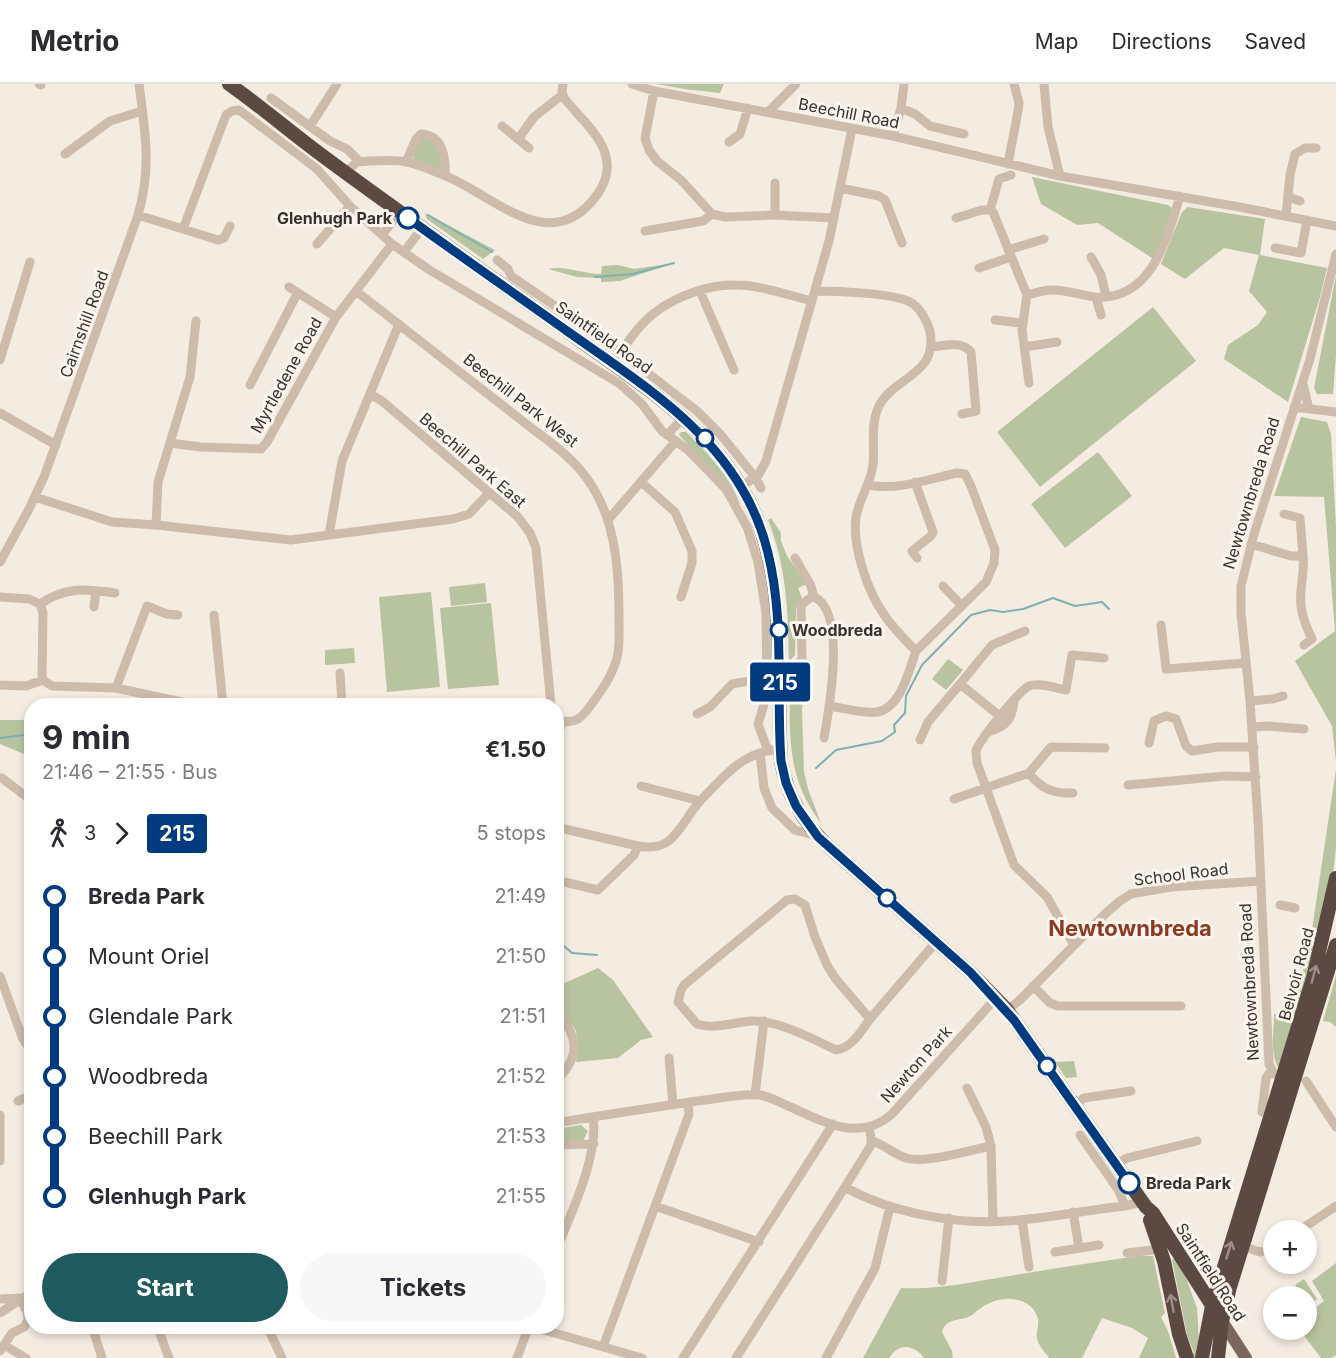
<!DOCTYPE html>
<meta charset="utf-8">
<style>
body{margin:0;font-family:Inter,sans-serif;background:#f7f7f7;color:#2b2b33;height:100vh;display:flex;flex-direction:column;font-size:22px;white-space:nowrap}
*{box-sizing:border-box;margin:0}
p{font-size:20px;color:#7c7c81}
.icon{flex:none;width:33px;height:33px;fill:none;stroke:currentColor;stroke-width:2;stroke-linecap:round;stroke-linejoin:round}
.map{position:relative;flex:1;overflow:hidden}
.details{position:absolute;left:24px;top:614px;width:540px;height:636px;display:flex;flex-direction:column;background:#fff;border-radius:24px;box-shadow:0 3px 9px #0003}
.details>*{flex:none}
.badge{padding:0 12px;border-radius:4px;font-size:21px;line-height:39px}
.controls{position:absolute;left:1263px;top:1136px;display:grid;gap:12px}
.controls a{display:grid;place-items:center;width:54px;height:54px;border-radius:50%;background:#fff;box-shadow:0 3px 9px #0003;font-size:30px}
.map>.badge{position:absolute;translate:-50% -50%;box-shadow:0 0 0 3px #fff}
.legs{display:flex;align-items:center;gap:9px;height:66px;padding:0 18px;font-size:20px}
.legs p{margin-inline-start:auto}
.overview{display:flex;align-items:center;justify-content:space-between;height:102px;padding:0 18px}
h1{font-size:33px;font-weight:700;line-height:45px}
.primary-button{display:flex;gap:12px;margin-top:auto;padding:12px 18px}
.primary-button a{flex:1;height:69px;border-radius:36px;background:#1f5a5e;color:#fff;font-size:24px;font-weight:700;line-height:69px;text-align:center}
.primary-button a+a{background:#f7f7f7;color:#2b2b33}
ul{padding:0 18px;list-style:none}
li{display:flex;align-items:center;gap:21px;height:60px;font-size:22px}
li i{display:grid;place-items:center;width:9px;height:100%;margin:0 8px;background:currentColor}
li i::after{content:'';width:15px;height:15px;margin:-8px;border:4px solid;border-radius:50%;background:#fff}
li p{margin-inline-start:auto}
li:first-child i{background:linear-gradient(#0000 50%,currentColor 0)}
li:last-child i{background:linear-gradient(currentColor 50%,#0000 0)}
header{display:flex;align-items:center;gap:36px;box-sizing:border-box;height:84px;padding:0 30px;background:#fff;border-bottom:2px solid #e1e1e2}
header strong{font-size:28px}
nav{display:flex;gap:33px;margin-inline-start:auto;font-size:21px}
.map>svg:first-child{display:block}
.green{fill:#b8c4a0}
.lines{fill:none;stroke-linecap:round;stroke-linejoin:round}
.stream{stroke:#7fb0b2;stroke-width:2}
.minor{stroke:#cdbbac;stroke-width:9}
.major{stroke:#7d675c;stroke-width:12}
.highway{stroke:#5c4a42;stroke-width:14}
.oneway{stroke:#9c8e87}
.line-1-casing{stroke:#fff;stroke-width:14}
.line-1{stroke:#003b80;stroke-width:9}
.stop-1-dot{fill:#fff;stroke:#003b80;stroke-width:3}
.labels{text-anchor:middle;stroke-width:6;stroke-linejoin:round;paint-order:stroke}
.street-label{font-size:16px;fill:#3b302b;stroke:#fbf5ee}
.stop-label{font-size:16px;font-weight:bold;fill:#3b302b;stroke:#fbf5ee;text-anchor:start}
.district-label{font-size:22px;font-weight:bold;fill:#8c3b22;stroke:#fbf5ee}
</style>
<header>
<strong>Metrio</strong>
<nav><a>Map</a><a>Directions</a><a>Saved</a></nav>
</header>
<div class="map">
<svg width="1336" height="1274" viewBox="0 0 1336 1274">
<rect width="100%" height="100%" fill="#f4ebe1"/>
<!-- green -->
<path class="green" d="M 657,0 L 724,0 L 720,9 L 684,5 Z
M 422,54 L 427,54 L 439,63 L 442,86 L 413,77 L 415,64 Z
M 1032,93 L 1168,121 L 1172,124 L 1155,176 L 1098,139 L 1077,141 L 1041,120 Z
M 1188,123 L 1265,135 L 1260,171 L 1327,184 L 1320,213 L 1288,318 L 1224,275 L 1228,261 L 1258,241 L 1267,228 L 1249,207 L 1259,171 L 1224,164 L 1185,195 L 1161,180 L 1182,128 Z
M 425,129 L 495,166 L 483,175 L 427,135 Z
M 674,179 L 620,197 L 601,198 L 601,194 L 577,193 L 548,185 C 566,181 582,190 601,190 L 602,182 L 618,181 L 634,185 Z
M 1336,191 L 1336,271 L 1333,310 L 1317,310 L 1314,304 Z
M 1153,223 L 1196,277 L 1040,403 L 997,348 Z
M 1301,333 L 1327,338 L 1331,350 L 1336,442 L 1336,677 L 1332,642 L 1295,577 L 1335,547 L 1324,413 L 1274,412 Z
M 681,348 L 686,348 C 706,368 732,394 740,421 L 728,402 L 679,351 Z
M 1098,368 L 1132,412 L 1065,464 L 1031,420 Z
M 771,434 L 781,449 L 781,457 L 787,472 L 807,500 L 798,504 L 802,514 L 796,524 L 795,571 L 789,578 C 788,527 787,484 768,436 Z
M 485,499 L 487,518 L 451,522 L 449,503 Z
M 431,508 L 440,603 L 387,608 L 379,513 Z
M 491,519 L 499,601 L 448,605 L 440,524 Z
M 354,564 L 355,579 L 325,581 L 325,566 Z
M 948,575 L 963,586 L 946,606 L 932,595 Z
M 809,576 L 802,625 L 804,688 L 808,705 L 821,739 C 785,692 790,649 790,593 L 800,589 Z
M 0,636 L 31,636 L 31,673 L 0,660 Z
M 1336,685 C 1336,711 1336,738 1336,763 C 1330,838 1301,914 1280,985 C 1269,975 1274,945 1274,930 L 1292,932 L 1310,859 Z
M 598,884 L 613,896 L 653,953 L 641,956 L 618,974 L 576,978 L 578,965 L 576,947 L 557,919 L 556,903 Z
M 1336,891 L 1336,943 L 1330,938 L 1323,937 Z
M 1074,977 L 1077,993 L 1066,994 L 1055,978 Z
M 581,1041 L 588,1047 L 583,1057 L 557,1058 L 556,1045 Z
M 1138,1172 L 1153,1172 L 1165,1229 L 1161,1233 L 1168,1247 L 1176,1274 L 1139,1274 L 1148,1254 L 1132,1244 L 1102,1234 L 1082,1274 L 1049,1274 C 1045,1268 1038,1261 1037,1254 C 1036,1248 1039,1241 1038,1235 C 1033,1215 1009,1211 992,1218 C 984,1221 978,1226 972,1231 C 960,1238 946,1233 942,1248 L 952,1267 L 953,1274 L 924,1274 C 913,1260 899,1259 889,1274 L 863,1274 L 901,1204 C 940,1206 977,1197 1015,1191 C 1056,1184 1097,1178 1138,1172 Z
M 1175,1173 L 1179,1175 L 1197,1224 L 1200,1274 L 1193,1274 L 1190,1270 L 1194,1269 L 1187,1251 L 1172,1176 Z
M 1336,1179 L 1336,1271 L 1331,1274 L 1321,1274 L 1299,1245 L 1306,1245 L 1307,1230 L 1324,1217 L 1312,1197 Z
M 1304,1195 L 1317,1215 L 1308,1221 L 1306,1212 L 1302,1212 L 1295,1201 Z"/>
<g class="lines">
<!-- stream -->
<path class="stream" d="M 428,131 L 492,168
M 595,193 L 633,190 L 674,179
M 0,654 L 32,650
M 816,684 L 836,666 L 882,657 L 895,648 L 894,641 L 905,629 L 906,612 L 922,581 L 971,531 L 990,526 L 1003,528 L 1023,525 L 1053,514 L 1075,522 L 1102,518 L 1109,525
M 556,855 L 572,869 L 597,871"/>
<!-- minor -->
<path class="minor" d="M 39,0 L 41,1
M 632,0 L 654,7 L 893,52 L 1060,92 L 1234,122 L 1336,142
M 1044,0 L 1048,43 L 1060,92
M 654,7 L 645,54 L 649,66 L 657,77 L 681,96 L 712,130 L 725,133 L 775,131 L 834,134
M 271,14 L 330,57 L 347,65 L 359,77
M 901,24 L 915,30 L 930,42 L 964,50
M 768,28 L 796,0
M 310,42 L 337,0
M 502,42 L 529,64
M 893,52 L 901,24 L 904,0
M 518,55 L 534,33 L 562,11
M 729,58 L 740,50 L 748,24
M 65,70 L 110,37 L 142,27
M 406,78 L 416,55 L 421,50 C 443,51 446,74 445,92
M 1008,80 L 1018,27 L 1019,19 L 1014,0
M 345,89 L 357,78 C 372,77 392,75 407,78 C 420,81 434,87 446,92 C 496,113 551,174 597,111 C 626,70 587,43 564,14 L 562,7 L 563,0
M 775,99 L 775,131
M 840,104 L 879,112 L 885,116 L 902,159
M 1288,113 L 1300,117
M 990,126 L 999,95 L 1011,91
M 138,131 L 218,156 L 224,154 L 230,142
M 1286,132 L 1290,91 L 1295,70 L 1305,64 L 1316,64
M 956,134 L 982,126 L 990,126 L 993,128 L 1027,211
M 183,145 L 226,31 L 232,27 L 239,26 L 317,85 L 350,122 L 392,160 L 428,185 L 620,300 L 642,320 L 662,347 L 688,366 L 726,405 L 747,443 L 758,478 L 766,529 L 767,611 L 758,640 L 768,667
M 645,147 L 703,137 L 712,130
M 382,151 L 400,128
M 317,160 L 350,122
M 1275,164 L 1301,169 L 1307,136
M 1008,166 L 1044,155
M 404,168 L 422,144
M 1091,173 L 1101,191 L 1106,212
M 497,176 L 508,185 L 511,192 L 605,256 L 697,327 L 721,351 L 755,393 L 761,404
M 979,184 L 1011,173
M 289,203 L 336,233
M 356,207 L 534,346 C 570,372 594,393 608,437 C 618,469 619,504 619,537 C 619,549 620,562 617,574 C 613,590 603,605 593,618 C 582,634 576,642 556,635
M 700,207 L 734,286
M 815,207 C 834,207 894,209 910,218 C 920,223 927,237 930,247 C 932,257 931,270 925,278 C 913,295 889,302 879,322 C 870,340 875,362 873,381 C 871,399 859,415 856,433 C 852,461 867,506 883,529 C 892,543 904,555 916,567 C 909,586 901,624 877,628 C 862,630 844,624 829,622
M 1027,211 C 1034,209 1042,207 1049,206 C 1065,205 1080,211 1095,213 C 1152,217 1167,154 1180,112
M 1027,211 L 1022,246 L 1029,299
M 1096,213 L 1101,231
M 995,236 L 1021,239
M 931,263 C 944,262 961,256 971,268 L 976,327 L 962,330
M 1024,263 L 1057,258
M 617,272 C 629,257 641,238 657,227 C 677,212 710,200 735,201 C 761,201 787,211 812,217
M 0,276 L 30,178
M 1303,300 L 1309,325
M 250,301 L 297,210
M 370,310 L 382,317 L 518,433 L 530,449 L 536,464 L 551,621
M 1294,323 L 1336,328
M 0,329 L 56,361
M 667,351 L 684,333
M 170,359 L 201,363 L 261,365 L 267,358 L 336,233 L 392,160
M 641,398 L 675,428 L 692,467 L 692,479 L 681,513
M 915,398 L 933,448 L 931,452 L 912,467 L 917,474
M 868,401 C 897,407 928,395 957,389 L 965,390 L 971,402 L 995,466 L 994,479 L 986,498 L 916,567
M 741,403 L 759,390 L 766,377 L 829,157 L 852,45
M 35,413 L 112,438 L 156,441 L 291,456 L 453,435 L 469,430 L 489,409
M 1284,430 L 1300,434 L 1303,472
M 608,436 L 676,357
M 156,441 L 158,398 L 190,293 L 196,237
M 329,451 L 342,377 L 399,240
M 1251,460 L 1291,472 L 1303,472 C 1305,489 1299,505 1301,522 C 1302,534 1307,544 1312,555 L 1304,561
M 795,474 L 811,502 L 814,513 C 847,527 829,626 824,654
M 0,478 L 29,425 L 44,393 L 138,131 C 152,83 145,48 139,0
M 943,502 L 962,522
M 0,513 L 29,515 L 40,520 L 43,529 L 42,590 L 43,596 L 52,602 L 116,604 L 196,621
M 40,520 C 67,502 86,505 115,509
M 94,523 L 96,507
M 214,531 L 223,621
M 1161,541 L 1166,585 L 1246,579
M 780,583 C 789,583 797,583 802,575 L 801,521 L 810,514 L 814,513
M 0,601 L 26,602 L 43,596
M 116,604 L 147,522 L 167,530 L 178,531
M 1250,617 L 1273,615 L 1283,612
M 321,621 L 342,620 L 340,589
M 697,630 L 710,623 L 732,600 L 767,594
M 1001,633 L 960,600 L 992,561 L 1025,547
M 1252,643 L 1268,642 L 1304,645
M 988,648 C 1007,642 1012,636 1014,617
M 556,655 L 563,637
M 920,656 L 928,638 L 960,600
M 1149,659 L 1154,637 L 1166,632 L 1176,635 L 1186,662 L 1192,667 L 1218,663 L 1254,663
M 760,669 L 764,704 L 772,724 L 795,746 L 817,752
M 1029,689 C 1041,705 1054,710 1073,709
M 2,694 L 32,717
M 1128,701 L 1225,692 L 1256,693
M 641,702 L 700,717 C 721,696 740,670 772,666
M 954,715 L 1029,689 L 1051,663 L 1105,664
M 556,743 L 638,762
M 556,796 L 598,806 L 634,771 L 638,762 C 675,769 679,741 700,717
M 795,815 L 805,821 L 815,853 L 827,881 L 835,894 L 870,935 C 861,947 852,964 836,966 C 813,955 778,936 752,937 C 734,938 715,946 697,940 L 678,918 L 681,906 L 684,901 L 787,816 Z
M 1280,821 L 1295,824
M 1074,861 L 1047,813 L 1014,781 L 977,679 L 976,667 C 980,655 1019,607 1029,602 C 1039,598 1056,604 1066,606 L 1072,571 L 1104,574
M 0,892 L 22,953 L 27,961
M 1033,902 L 1050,919 L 1058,922 L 1181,922
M 556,925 C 578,953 582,971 556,997
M 1007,926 L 1020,916 L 1106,829 L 1120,817 L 1131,810 L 1142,808 L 1171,803 L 1261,797
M 870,935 L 936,858
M 669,974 L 673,1021
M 1287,995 L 1274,990 L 1269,980 L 1258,736 L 1250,617 L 1241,529 L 1241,502 L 1254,450 L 1310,275 L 1336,170
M 1306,997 L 1336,1043
M 967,1004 L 986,1043 L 991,1062 L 993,1138
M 755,1011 L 764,937
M 18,1017 L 32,1011
M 1074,1021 L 1084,1014 L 1131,1007
M 1262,1028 L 1266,994 L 1271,987
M 0,1031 L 0,1077
M 556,1039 C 603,1031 650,1024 697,1017 C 717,1015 740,1009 760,1011 C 769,1013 778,1017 786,1021 C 821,1036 858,1060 892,1030 L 996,914
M 869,1043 L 871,1054 L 871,1061 L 845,1103 C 889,1128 955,1141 1006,1137 C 1046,1135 1085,1126 1125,1122 L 1142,1118
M 1080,1051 L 1119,1107 L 1125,1122
M 872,1057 C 884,1060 893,1070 906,1074 C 926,1080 970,1066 991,1062
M 556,1061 L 594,1060
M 1116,1080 L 1127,1074 L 1197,1057
M 655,1122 L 759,1158
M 1073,1128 L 1079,1164
M 1022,1136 L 1029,1183
M 1300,1146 L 1336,1122
M 1242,1162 L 1260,1168 L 1274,1164
M 556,1167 C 571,1129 599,1072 593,1033
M 1055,1168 L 1099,1161
M 1127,1169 L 1153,1166 L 1162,1163
M 942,1197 L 949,1134
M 0,1215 L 20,1214
M 0,1229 L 32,1208
M 92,1242 L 102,1274
M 157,1242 L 169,1274
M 267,1242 L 282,1274
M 364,1242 L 392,1242
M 530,1242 L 642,1274
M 4,1261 L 26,1274
M 603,1263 L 685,1041 L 689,1030 L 688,1019
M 0,1267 L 12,1249 L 24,1243 L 28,1237 L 27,1228 L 20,1214
M 517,1274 L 529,1242
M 683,1274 L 833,1040
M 736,1274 L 845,1103
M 826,1274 L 875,1184 L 890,1123"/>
<!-- major -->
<path class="major" d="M 1222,1237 L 1246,1274"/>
<!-- highway -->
<path class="highway" d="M 229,0 C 256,19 281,40 307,60 C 345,89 383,116 421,143 C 473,181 526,217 578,255 C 648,305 724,352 757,435 C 787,513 776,596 781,677 C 787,712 803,738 828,762 L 970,888 L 1007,926 L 1146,1123 L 1153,1129 L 1222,1237
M 1150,1136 L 1164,1177 L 1179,1250 L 1187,1274
M 1202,1274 L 1212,1222 L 1313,894 L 1336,794
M 1218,1274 L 1222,1237 L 1230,1203 L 1336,861"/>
</g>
<!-- one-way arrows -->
<defs><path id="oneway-shaft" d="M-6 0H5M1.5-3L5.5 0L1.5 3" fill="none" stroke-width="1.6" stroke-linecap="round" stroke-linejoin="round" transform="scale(1.5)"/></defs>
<g class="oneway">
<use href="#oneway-shaft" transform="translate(1314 890) rotate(-75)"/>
<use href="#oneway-shaft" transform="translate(1229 1166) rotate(-73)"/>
<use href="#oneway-shaft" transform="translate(1172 1219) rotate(-100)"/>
</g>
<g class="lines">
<defs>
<path id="line-1" d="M 408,134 C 460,172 514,209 567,247 C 652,307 742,361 768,469 C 785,538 776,608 781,677 L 786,699 L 796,722 L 818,753 L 970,888 L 1014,936 L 1129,1099"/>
</defs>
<!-- line-1 casing -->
<use href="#line-1" class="line-1-casing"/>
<!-- line-1 -->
<use href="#line-1" class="line-1"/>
</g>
<!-- markers -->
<g class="stop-1-dot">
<circle cx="408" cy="134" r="10"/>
<circle cx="705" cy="354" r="8"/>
<circle cx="779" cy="546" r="8"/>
<circle cx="887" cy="814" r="8"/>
<circle cx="1047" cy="982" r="8"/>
<circle cx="1129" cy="1099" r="10"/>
</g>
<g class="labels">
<!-- street labels -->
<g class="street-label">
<text transform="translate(849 29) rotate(11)" y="6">Beechill Road</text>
<text transform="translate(84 240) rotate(-70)" y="6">Cairnshill Road</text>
<text transform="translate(604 253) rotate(35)" y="6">Saintfield Road</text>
<text transform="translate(286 291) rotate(-61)" y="6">Myrtledene Road</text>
<text transform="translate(521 316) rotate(38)" y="6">Beechill Park West</text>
<text transform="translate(473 376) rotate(41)" y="6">Beechill Park East</text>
<text transform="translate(1251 409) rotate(-73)" y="6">Newtownbreda Road</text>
<text transform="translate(1181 790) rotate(-7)" y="6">School Road</text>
<text transform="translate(1296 890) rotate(-75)" y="6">Belvoir Road</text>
<text transform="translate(1249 898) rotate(-93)" y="6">Newtownbreda Road</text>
<text transform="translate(916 980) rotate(-48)" y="6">Newton Park</text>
<text transform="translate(1211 1188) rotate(57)" y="6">Saintfield Road</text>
</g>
<!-- stop labels -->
<g class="stop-label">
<text x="392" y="140" text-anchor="end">Glenhugh Park</text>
<text x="792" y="552">Woodbreda</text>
<text x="1146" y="1105">Breda Park</text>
</g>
<!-- district labels -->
<g class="district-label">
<text x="1130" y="852">Newtownbreda</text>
</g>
</g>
</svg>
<div class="controls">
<a>+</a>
<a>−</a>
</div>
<b class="badge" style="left:780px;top:598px;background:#003b80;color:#fff">215</b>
<section class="details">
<div class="overview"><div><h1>9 min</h1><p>21:46 – 21:55 · Bus</p></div><b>€1.50</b></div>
<div class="legs"><svg class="icon" aria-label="walk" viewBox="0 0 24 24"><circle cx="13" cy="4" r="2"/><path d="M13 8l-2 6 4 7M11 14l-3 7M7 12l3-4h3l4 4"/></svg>3<svg class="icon" aria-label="forward" viewBox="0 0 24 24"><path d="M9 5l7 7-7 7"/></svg><b class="badge" style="background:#003b80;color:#fff">215</b><p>5 stops</p></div>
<ul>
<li><i style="color:#003b80"></i><b>Breda Park</b><p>21:49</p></li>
<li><i style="color:#003b80"></i><span>Mount Oriel</span><p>21:50</p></li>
<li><i style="color:#003b80"></i><span>Glendale Park</span><p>21:51</p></li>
<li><i style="color:#003b80"></i><span>Woodbreda</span><p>21:52</p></li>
<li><i style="color:#003b80"></i><span>Beechill Park</span><p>21:53</p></li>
<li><i style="color:#003b80"></i><b>Glenhugh Park</b><p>21:55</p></li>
</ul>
<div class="primary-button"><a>Start</a><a>Tickets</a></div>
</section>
</div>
